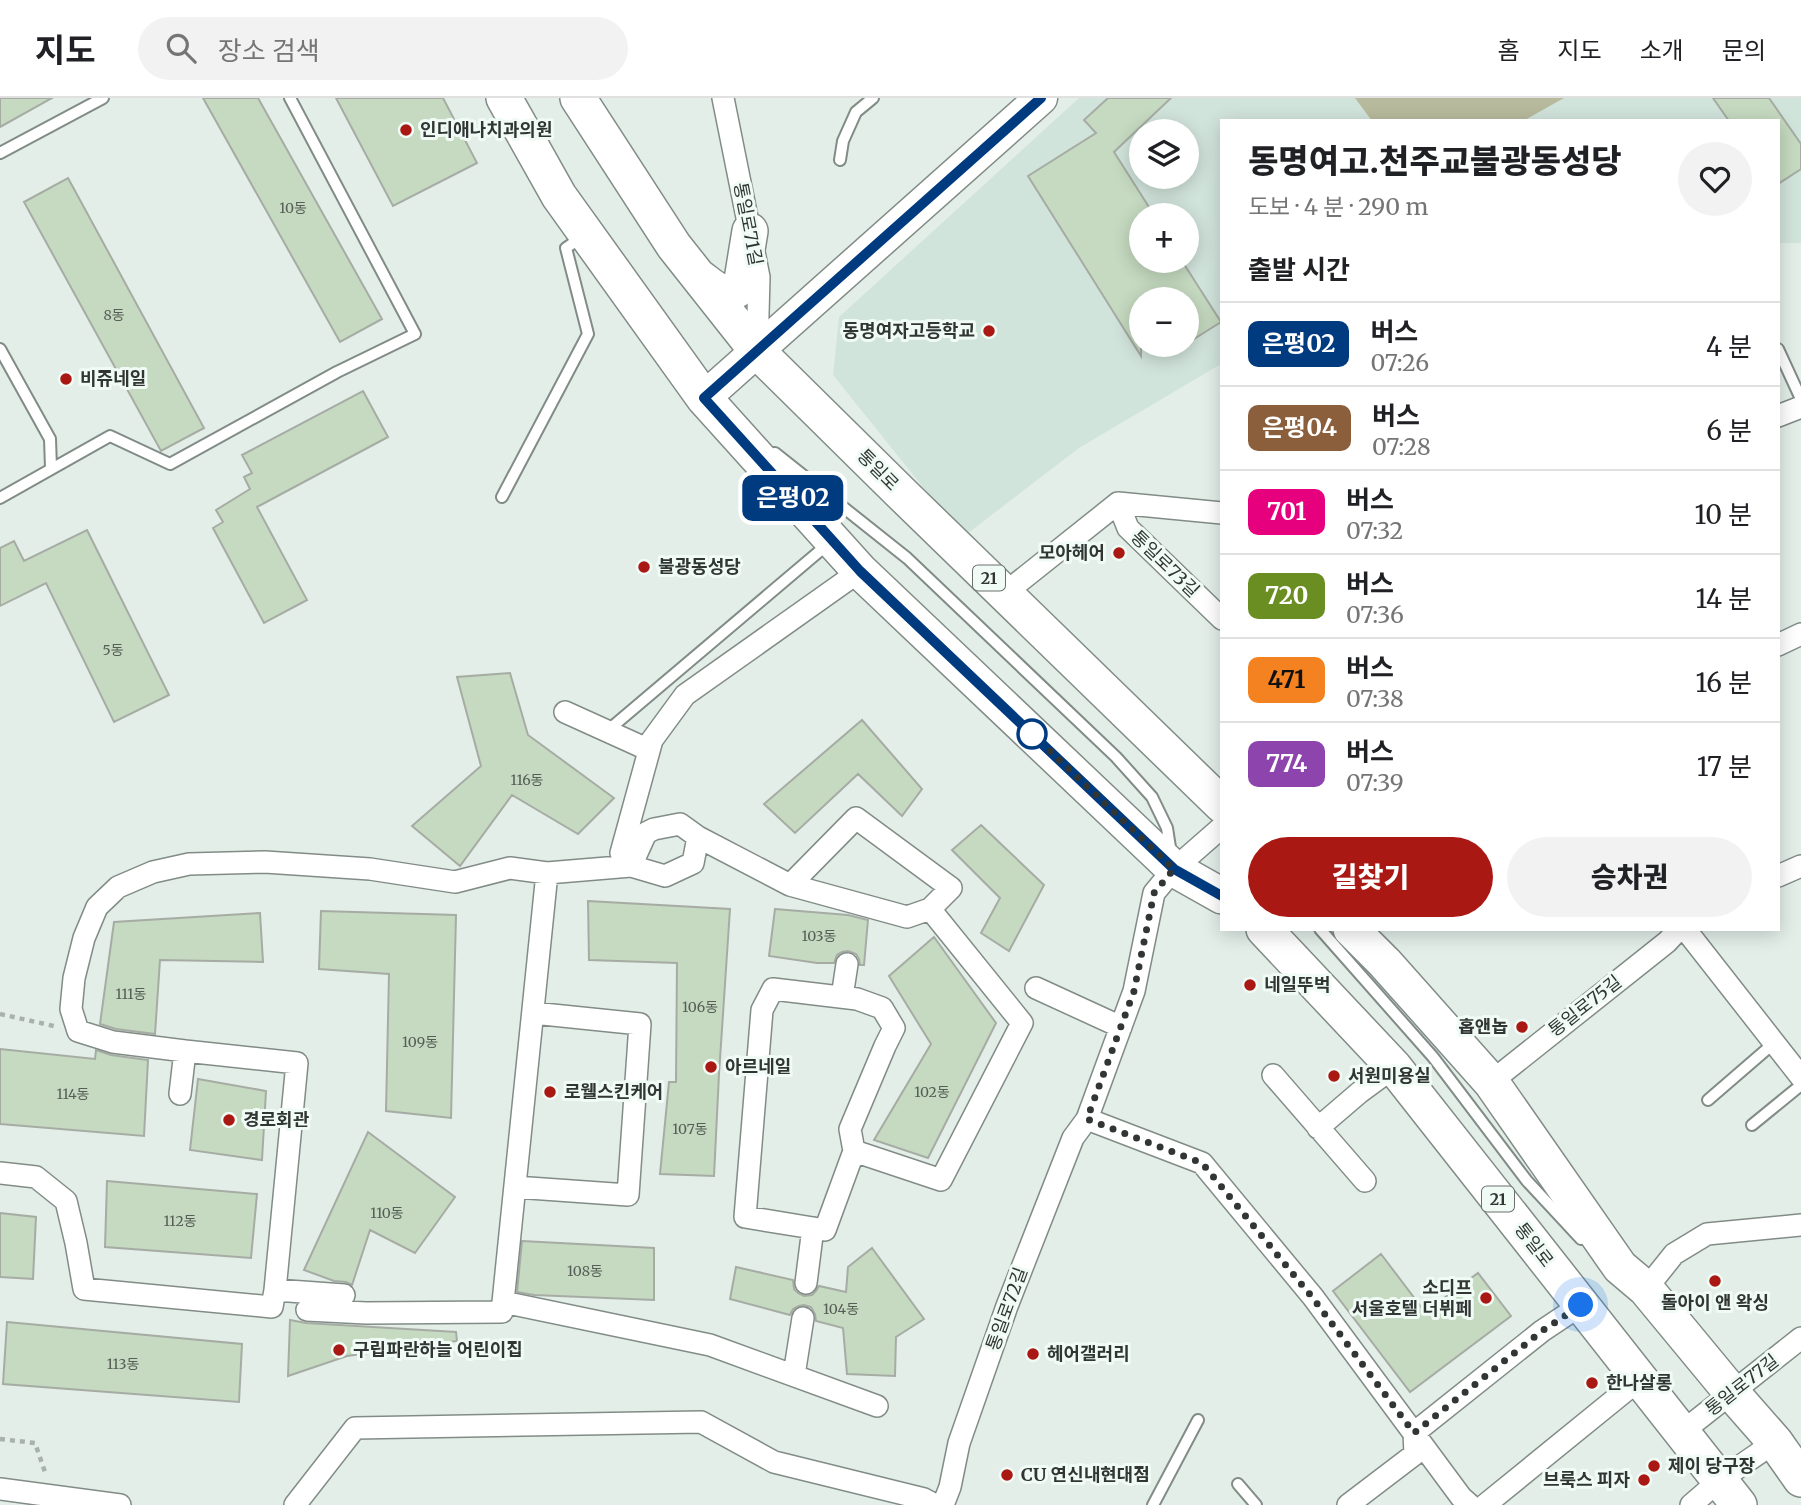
<!DOCTYPE html>
<html lang="ko">
<meta charset="utf-8">
<style>
body{margin:0;font-family:Merriweather,"Noto Sans KR",serif;background:#f2f2f2;color:#202124;height:100vh;display:flex;flex-direction:column;font-size:26px;white-space:nowrap}
*{box-sizing:border-box;margin:0}
p{font-size:23px;color:#757577}
.icon{flex:none;width:38px;height:38px;fill:none;stroke:currentColor;stroke-width:2;stroke-linecap:round;stroke-linejoin:round}
.map{position:relative;flex:1;overflow:hidden}
.sheet{position:absolute;left:1220px;top:21px;width:560px;height:812px;display:flex;flex-direction:column;background:#fff;border-radius:0px;box-shadow:0 4px 18px #0003}
.sheet>*{flex:none}
.badge{padding:0 14px;border-radius:10px;font-size:24px;line-height:46px}
.fabs{position:absolute;left:1129px;top:21px;display:grid;gap:14px}
.fabs a{display:grid;place-items:center;width:70px;height:70px;border-radius:50%;background:#fff;box-shadow:0 4px 18px #0003;font-size:35px}
.you{position:absolute;width:35px;height:35px;margin:-18px;border:5px solid #fff;border-radius:50%;background:#1a73e8;box-shadow:0 0 0 10px #1a73e833}
.map>.badge{position:absolute;translate:-50% -50%;box-shadow:0 0 0 4px #fff}
h2{padding:0 28px;font-size:26px;line-height:63px}
.round{display:grid;place-items:center;flex:none;width:74px;height:74px;border-radius:37px;background:#f2f2f2}
.headline{display:flex;align-items:center;justify-content:space-between;height:119px;padding:0 28px}
h1{font-size:33px;font-weight:800;line-height:52px}
.primary-button{display:flex;gap:14px;margin-top:auto;padding:14px 28px}
.primary-button a{flex:1;height:80px;border-radius:42px;background:#aa1814;color:#fff;font-size:28px;font-weight:800;line-height:80px;text-align:center}
.primary-button a+a{background:#f2f2f2;color:#202124}
ul{padding:0;list-style:none}
li{display:flex;align-items:center;gap:21px;height:84px;padding:0 28px;border-top:2px solid #e0e0e0}
li div{flex:1}
li b{display:block;font-size:26px}
li em{font-style:normal}
li .badge{min-width:77px;font-weight:700;text-align:center}
header{display:flex;align-items:center;gap:42px;box-sizing:border-box;height:98px;padding:0 35px;background:#fff;border-bottom:2px solid #e0e0e0}
header strong{font-size:33px}
nav{display:flex;gap:38px;margin-inline-start:auto;font-size:24px}
.search{width:490px;height:63px;background:#f2f2f2;display:flex;align-items:center;gap:18px;box-sizing:border-box;padding:0 24px;border-radius:38px;color:#757577;font-size:26px}
.map>svg:first-child{display:block}
.built{fill:#d1e4dc;fill-rule:evenodd}
.green{fill:#b8ba9d}
.building{fill:#c5dac0;stroke:#a6aca4;stroke-width:2}
.lines{fill:none;stroke-linecap:round;stroke-linejoin:round}
.lane-casing{stroke:#828c87;stroke-width:14}
.street-casing{stroke:#828c87;stroke-width:24}
.secondary-casing{stroke:#828c87;stroke-width:35}
.primary-casing{stroke:#828c87;stroke-width:38}
.path{stroke:#a8b1ad;stroke-width:4.5;stroke-dasharray:5 5;stroke-linecap:butt}
.lane{stroke:#fff;stroke-width:10}
.street{stroke:#fff;stroke-width:21}
.secondary{stroke:#fff;stroke-width:32}
.primary{stroke:#fff;stroke-width:35}
.line-casing{stroke:#fff;stroke-width:16}
.line{stroke:#003b80;stroke-width:10}
.walk{stroke:#313634;stroke-width:7;stroke-dasharray:0 12.6}
.poi-dot{fill:#aa1814;stroke:#f0fbf6;stroke-width:2.5}
.stop-dot{fill:#fff;stroke:#003b80;stroke-width:3.5}
.labels{text-anchor:middle;stroke-width:6;stroke-linejoin:round;paint-order:stroke}
.number-label{font-size:14px;fill:#565f57}
.shield{fill:#f0fbf6;stroke:#6a716e;stroke-width:2}
.shield-label{font-size:16px;font-weight:bold;fill:#313634}
.poi-label{font-size:18px;font-weight:bold;fill:#313634;stroke:#f0fbf6;text-anchor:start}
.street-label{font-size:18px;fill:#313634;stroke:#f0fbf6}
</style>
<header>
<strong>지도</strong>
<div class="search"><svg class="icon" aria-label="search" viewBox="0 0 24 24"><circle cx="10" cy="10" r="6"/><path d="M15 15l6 6"/></svg>장소 검색</div>
<nav><a>홈</a><a>지도</a><a>소개</a><a>문의</a></nav>
</header>
<div class="map">
<svg width="1801" height="1407" viewBox="0 0 1801 1407">
<rect width="100%" height="100%" fill="#e3eee9"/>
<!-- built -->
<path class="built" d="M 1079,0 L 1801,0 L 1801,145 L 1778,145 L 1778,23 L 1222,23 L 1221,266 L 1079,350 L 963,439 L 833,277 L 839,219 ZM 1141,33 L 1186,33 L 1186,79 L 1141,79 ZM 1141,117 L 1186,117 L 1186,163 L 1141,163 ZM 1141,201 L 1186,201 L 1186,247 L 1141,247 Z"/>
<!-- green -->
<path class="green" d="M 1355,0 L 1564,0 L 1523,23 L 1372,23 Z"/>
<!-- building -->
<path class="building" d="M 0,0 L 52,0 L 0,29 Z
M 203,0 L 258,0 L 382,221 L 340,244 Z
M 336,0 L 443,0 L 477,65 L 393,108 Z
M 1108,0 L 1171,0 L 1114,54 L 1154,117 L 1141,117 L 1141,163 L 1182,163 L 1221,224 L 1186,246 L 1186,201 L 1141,201 L 1141,258 L 1028,78 L 1096,35 L 1084,22 Z
M 1713,0 L 1769,0 L 1801,46 L 1801,71 L 1778,86 L 1778,23 L 1729,23 Z
M 68,80 L 204,330 L 161,353 L 24,104 Z
M 363,293 L 388,339 L 257,409 L 307,502 L 264,525 L 213,430 L 223,424 L 216,412 L 250,391 L 244,379 L 252,375 L 242,357 Z
M 87,432 L 169,597 L 114,624 L 46,485 L 0,508 L 0,450 L 14,443 L 24,463 Z
M 510,575 L 528,637 L 614,700 L 578,736 L 512,697 L 460,768 L 412,728 L 481,668 L 457,579 Z
M 862,622 L 922,691 L 902,718 L 858,676 L 795,735 L 764,706 Z
M 981,727 L 1044,787 L 1009,853 L 981,835 L 1000,800 L 952,752 Z
M 588,803 L 730,811 L 719,976 L 714,1078 L 660,1076 L 669,984 L 676,984 L 677,865 L 589,862 Z
M 775,811 L 848,817 L 868,822 L 864,867 L 860,867 L 859,861 L 856,856 L 848,853 L 842,854 L 837,857 L 834,865 L 817,865 L 769,858 Z
M 321,813 L 456,817 L 451,1020 L 386,1013 L 389,876 L 319,871 Z
M 260,815 L 263,864 L 160,862 L 155,936 L 116,931 L 100,926 L 114,824 Z
M 934,839 L 996,925 L 928,1060 L 874,1042 L 931,946 L 889,878 Z
M 0,951 L 95,961 L 96,952 L 111,957 L 148,962 L 144,1038 L 0,1026 Z
M 198,981 L 266,993 L 262,1062 L 190,1052 Z
M 368,1034 L 455,1099 L 415,1155 L 370,1132 L 352,1187 L 346,1184 L 334,1183 L 304,1172 Z
M 107,1083 L 257,1096 L 251,1160 L 105,1149 Z
M 0,1115 L 36,1119 L 33,1181 L 0,1179 Z
M 522,1143 L 654,1150 L 654,1202 L 534,1197 L 517,1194 Z
M 872,1150 L 924,1221 L 896,1239 L 895,1278 L 847,1276 L 843,1230 L 816,1223 L 815,1216 L 811,1209 L 804,1207 L 799,1208 L 793,1211 L 790,1217 L 730,1201 L 736,1169 L 793,1182 L 794,1191 L 798,1195 L 804,1198 L 812,1197 L 816,1193 L 819,1188 L 846,1194 L 848,1169 Z
M 1381,1156 L 1425,1214 L 1478,1175 L 1511,1218 L 1410,1294 L 1333,1193 Z
M 290,1222 L 306,1225 L 456,1234 L 457,1243 L 347,1258 L 288,1278 Z
M 7,1224 L 242,1246 L 239,1304 L 3,1286 Z"/>
<g class="lines">
<defs>
<path id="lane" d="M 0,55 L 103,0
M 840,62 L 843,43 L 856,14 L 873,0
M 0,251 L 50,341 L 51,370
M 1778,251 L 1801,301
M 775,355 L 907,460 L 1116,659 L 1152,699 L 1167,730 L 1171,756
M 502,399 L 588,236 L 566,150 L 582,139
M 0,400 L 110,338 L 170,366 L 337,274 L 415,236 L 290,0
M 606,634 L 828,446
M 1320,831 L 1433,959 L 1527,1083 L 1581,1141
M 1708,1002 L 1774,945
M 1752,1027 L 1801,987
M 1238,1386 L 1256,1407
M 1153,1407 L 1198,1322"/>
<path id="street" d="M 723,0 L 759,179 L 757,253
M 1778,318 L 1801,309
M 1118,405 L 1128,430 L 1222,521
M 1005,495 L 1118,405 L 1222,415
M 1778,547 L 1801,536
M 565,614 L 649,652
M 698,739 L 790,787 L 856,720 L 951,790 L 930,811 L 907,819 L 790,787
M 1778,778 L 1801,768
M 1685,831 L 1801,979
M 1036,890 L 1121,929
M 842,899 L 847,866
M 185,953 L 297,965 L 275,1192 L 344,1197
M 1273,977 L 1365,1083
M 1491,984 L 1667,844 L 1679,831
M 180,996 L 185,953 L 113,944 L 78,933 L 71,911 L 74,880 L 84,840 L 97,809 L 118,789 L 153,774 L 189,766 L 265,764 L 370,771 L 455,784 L 510,770 L 547,775 L 631,768 L 646,735 L 654,731 L 680,726 L 698,739 L 693,765 L 665,778 L 631,768 L 621,755 L 652,642 L 685,597 L 860,473
M 1087,1021 L 1202,1065 L 1313,1199 L 1461,1399 L 1470,1407
M 1318,1030 L 1360,994 L 1394,969
M 854,1053 L 825,1132 L 745,1119 L 762,912 L 773,891 L 857,901 L 882,910 L 894,930 L 885,948 L 850,1031 L 854,1053 L 941,1082 L 1022,925 L 930,811
M 0,1075 L 36,1079 L 66,1103 L 76,1145 L 84,1191 L 272,1209 L 275,1192
M 515,1089 L 628,1097 L 640,926 L 533,915
M 806,1185 L 813,1130
M 1646,1191 L 1674,1156 L 1707,1136 L 1801,1127
M 503,1204 L 710,1247 L 877,1308
M 307,1212 L 366,1215 L 502,1214 L 547,775
M 794,1277 L 803,1220
M 1682,1334 L 1801,1240
M 1414,1335 L 1542,1233 L 1581,1207
M 0,1391 L 120,1407
M 295,1407 L 355,1330 L 701,1324 L 774,1364 L 924,1401 L 935,1407
M 943,1407 L 950,1389 L 959,1345 L 1007,1208 L 1073,1040 L 1087,1021 L 1134,893 L 1154,795 L 1174,771 L 1222,729
M 1348,1407 L 1415,1356 L 1414,1335
M 1485,1407 L 1640,1281
M 1691,1407 L 1720,1382 L 1775,1344"/>
<path id="secondary" d="M 704,300 L 1041,0"/>
<path id="primary" d="M 504,0 L 559,98 L 704,300 L 860,473 L 1174,771 L 1222,798
M 578,0 L 674,148 L 757,253 L 901,395 L 1222,707
M 699,179 C 713,189 719,198 737,192 L 742,182 L 750,133
M 1264,831 L 1394,969 L 1739,1407
M 1351,831 L 1385,865 L 1491,984 L 1620,1169 L 1646,1191 L 1732,1295 L 1775,1344 L 1801,1381"/>
</defs>
<!-- lane casing -->
<use href="#lane" class="lane-casing"/>
<!-- street casing -->
<use href="#street" class="street-casing"/>
<!-- secondary casing -->
<use href="#secondary" class="secondary-casing"/>
<!-- primary casing -->
<use href="#primary" class="primary-casing"/>
<!-- path -->
<path class="path" d="M 0,916 L 54,928
M 0,1341 L 35,1345 L 45,1374"/>
<!-- lane -->
<use href="#lane" class="lane"/>
<!-- street -->
<use href="#street" class="street"/>
<!-- secondary -->
<use href="#secondary" class="secondary"/>
<!-- primary -->
<use href="#primary" class="primary"/>
</g>
<g class="lines">
<defs>
<path id="line" d="M 1041,0 L 704,300 L 860,473 L 1174,771 L 1222,798"/>
</defs>
<!-- line casing -->
<use href="#line" class="line-casing"/>
<!-- line -->
<use href="#line" class="line"/>
<!-- walk -->
<path class="walk" d="M 1032,636 L 1174,771 L 1154,795 L 1134,893 L 1087,1021 L 1202,1065 L 1312,1199 L 1414,1335 L 1542,1233 L 1581,1207"/>
</g>
<!-- markers -->
<g class="poi-dot">
<circle cx="406" cy="32" r="7"/>
<circle cx="989" cy="233" r="7"/>
<circle cx="66" cy="281" r="7"/>
<circle cx="1119" cy="455" r="7"/>
<circle cx="644" cy="469" r="7"/>
<circle cx="1250" cy="887" r="7"/>
<circle cx="1522" cy="929" r="7"/>
<circle cx="711" cy="969" r="7"/>
<circle cx="1334" cy="978" r="7"/>
<circle cx="550" cy="994" r="7"/>
<circle cx="229" cy="1022" r="7"/>
<circle cx="1715" cy="1183" r="7"/>
<circle cx="1486" cy="1200" r="7"/>
<circle cx="339" cy="1252" r="7"/>
<circle cx="1033" cy="1256" r="7"/>
<circle cx="1592" cy="1285" r="7"/>
<circle cx="1654" cy="1368" r="7"/>
<circle cx="1007" cy="1377" r="7"/>
<circle cx="1644" cy="1382" r="7"/>
</g>
<circle class="stop-dot" cx="1032" cy="636" r="14"/>
<g class="labels">
<!-- number labels -->
<g class="number-label">
<text x="293" y="115">10동</text>
<text x="114" y="222">8동</text>
<text x="113" y="557">5동</text>
<text x="527" y="687">116동</text>
<text x="819" y="843">103동</text>
<text x="131" y="901">111동</text>
<text x="700" y="914">106동</text>
<text x="420" y="949">109동</text>
<text x="932" y="999">102동</text>
<text x="73" y="1001">114동</text>
<text x="690" y="1036">107동</text>
<text x="387" y="1120">110동</text>
<text x="180" y="1128">112동</text>
<text x="585" y="1178">108동</text>
<text x="841" y="1216">104동</text>
<text x="123" y="1271">113동</text>
</g>
<!-- shield labels -->
<g class="shield">
<rect x="973" y="467.5" width="32" height="25" rx="5"/>
<rect x="1482" y="1088.5" width="32" height="25" rx="5"/>
</g>
<g class="shield-label">
<text x="989" y="486">21</text>
<text x="1498" y="1107">21</text>
</g>
<!-- poi labels -->
<g class="poi-label">
<text x="420" y="38">인디애나치과의원</text>
<text x="975" y="239" text-anchor="end">동명여자고등학교</text>
<text x="80" y="287">비쥬네일</text>
<text x="1105" y="461" text-anchor="end">모아헤어</text>
<text x="658" y="475">불광동성당</text>
<text x="1264" y="893">네일뚜벅</text>
<text x="1508" y="935" text-anchor="end">홉앤놉</text>
<text x="725" y="975">아르네일</text>
<text x="1348" y="984">서원미용실</text>
<text x="564" y="1000">로웰스킨케어</text>
<text x="243" y="1028">경로회관</text>
<text x="1472" y="1196" text-anchor="end">소디프<tspan x="1472" dy="21">서울호텔 더뷔페</tspan></text>
<text x="1715" y="1211" text-anchor="middle">돌아이 앤 왁싱</text>
<text x="353" y="1258">구립파란하늘 어린이집</text>
<text x="1047" y="1262">헤어갤러리</text>
<text x="1606" y="1291">한나살롱</text>
<text x="1668" y="1374">제이 당구장</text>
<text x="1021" y="1383">CU 연신내현대점</text>
<text x="1630" y="1388" text-anchor="end">브룩스 피자</text>
</g>
<!-- street labels -->
<g class="street-label">
<text transform="translate(748 126) rotate(79)" y="6">통일로71길</text>
<text transform="translate(878 372) rotate(45)" y="6">통일로</text>
<text transform="translate(1165 466) rotate(44)" y="6">통일로73길</text>
<text transform="translate(1585 908) rotate(-38)" y="6">통일로75길</text>
<text transform="translate(1534 1147) rotate(52)" y="6">통일로</text>
<text transform="translate(1007 1211) rotate(-70)" y="6">통일로72길</text>
<text transform="translate(1742 1287) rotate(-38)" y="6">통일로77길</text>
</g>
</g>
</svg>
<div class="fabs">
<a><svg class="icon" aria-label="layers" viewBox="0 0 24 24"><path d="M12 4l9 5-9 5-9-5zM3 14l9 5 9-5"/></svg></a>
<a>+</a>
<a>−</a>
</div>
<div class="you" style="left:1581px;top:1207px"></div>
<b class="badge" style="left:793px;top:400px;background:#003b80;color:#fff">은평02</b>
<section class="sheet">
<div class="headline"><div><h1>동명여고.천주교불광동성당</h1><p>도보 · 4 분 · 290 m</p></div><a class="round"><svg class="icon" aria-label="heart" viewBox="0 0 24 24"><path d="M12 20l-8-8c-3-5 5-10 8-4 3-6 11-1 8 4z"/></svg></a></div>
<h2>출발 시간</h2>
<ul>
<li><span class="badge" style="background:#003b80;color:#fff">은평02</span><div><b>버스</b><p>07:26</p></div><em>4 분</em></li>
<li><span class="badge" style="background:#8b5e3c;color:#fff">은평04</span><div><b>버스</b><p>07:28</p></div><em>6 분</em></li>
<li><span class="badge" style="background:#e6007e;color:#fff">701</span><div><b>버스</b><p>07:32</p></div><em>10 분</em></li>
<li><span class="badge" style="background:#6b8e23;color:#fff">720</span><div><b>버스</b><p>07:36</p></div><em>14 분</em></li>
<li><span class="badge" style="background:#f58220;color:#111">471</span><div><b>버스</b><p>07:38</p></div><em>16 분</em></li>
<li><span class="badge" style="background:#8e44ad;color:#fff">774</span><div><b>버스</b><p>07:39</p></div><em>17 분</em></li>
</ul>
<div class="primary-button"><a>길찾기</a><a>승차권</a></div>
</section>
</div>
